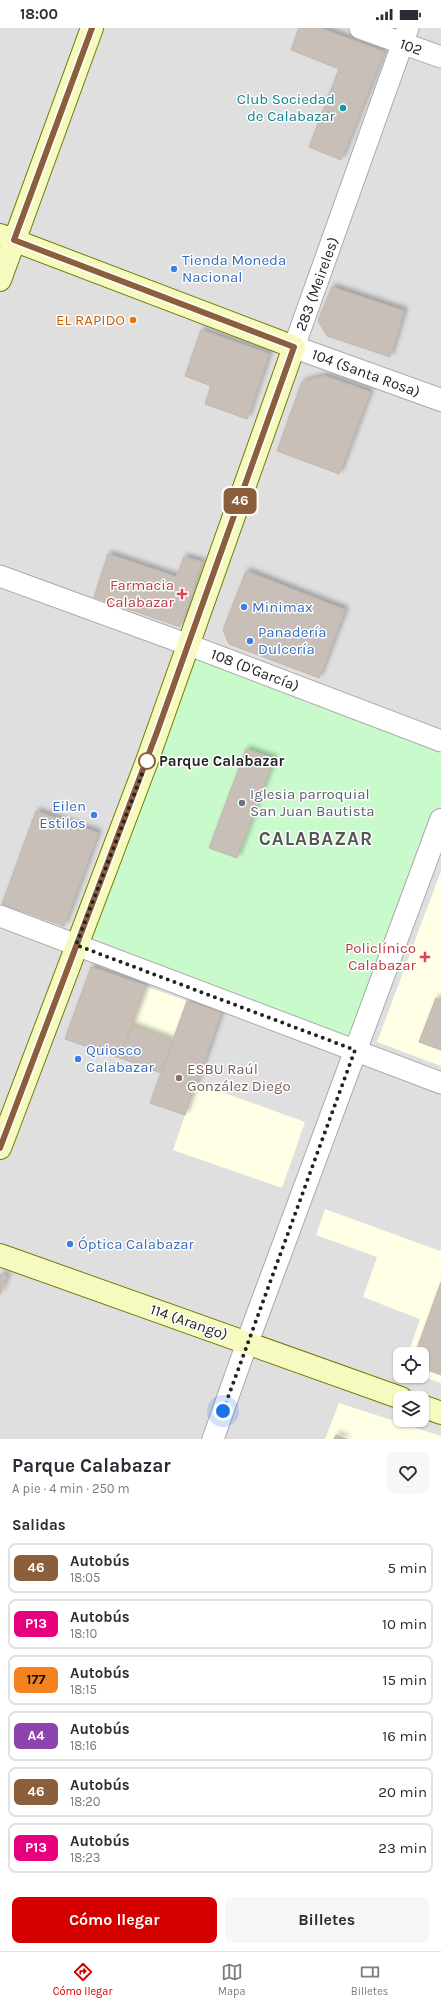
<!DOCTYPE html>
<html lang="es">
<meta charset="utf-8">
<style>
body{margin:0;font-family:Karla,sans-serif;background:#f7f7f7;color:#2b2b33;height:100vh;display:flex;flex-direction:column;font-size:15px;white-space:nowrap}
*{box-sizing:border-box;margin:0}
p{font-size:13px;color:#7c7c81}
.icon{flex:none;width:22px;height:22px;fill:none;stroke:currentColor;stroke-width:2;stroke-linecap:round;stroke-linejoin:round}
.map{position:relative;height:1411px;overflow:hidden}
.side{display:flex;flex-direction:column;background:#fff;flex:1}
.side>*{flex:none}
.badge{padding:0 8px;border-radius:6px;font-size:14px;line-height:26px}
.controls{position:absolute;left:393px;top:1319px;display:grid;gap:8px}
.controls a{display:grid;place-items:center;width:36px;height:36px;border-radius:8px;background:#fff;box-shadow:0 1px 3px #0004;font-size:20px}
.you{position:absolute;width:20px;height:20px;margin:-10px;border:3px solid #fff;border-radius:50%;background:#1a73e8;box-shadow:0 0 0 6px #1a73e833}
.map>.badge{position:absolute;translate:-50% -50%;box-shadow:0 0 0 2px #fff}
h2{padding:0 12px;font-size:15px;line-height:36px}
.round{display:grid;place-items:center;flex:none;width:42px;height:42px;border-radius:8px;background:#f7f7f7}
.overview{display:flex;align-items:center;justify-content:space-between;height:68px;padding:0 12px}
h1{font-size:19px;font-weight:700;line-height:30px}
.cta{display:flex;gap:8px;margin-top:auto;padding:8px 12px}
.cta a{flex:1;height:46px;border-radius:8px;background:#d40000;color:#fff;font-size:16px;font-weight:700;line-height:46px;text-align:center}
.cta a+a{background:#f7f7f7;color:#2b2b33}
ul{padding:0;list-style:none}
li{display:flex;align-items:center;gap:12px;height:50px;margin:0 8px 6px;padding:0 4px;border:2px solid #e1e1e2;border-radius:8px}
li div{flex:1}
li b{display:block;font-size:15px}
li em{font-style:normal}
li .badge{min-width:44px;font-weight:700;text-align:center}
.status{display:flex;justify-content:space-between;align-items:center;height:28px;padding:0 20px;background:#fff;direction:ltr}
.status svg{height:11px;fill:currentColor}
.dock{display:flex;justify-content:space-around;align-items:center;height:56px;border-top:1px solid #e1e1e2;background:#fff;font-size:11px;color:#7c7c81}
.dock a{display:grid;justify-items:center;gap:2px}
.dock .active{color:#d40000}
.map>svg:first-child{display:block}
.residential{fill:#e0dfdf;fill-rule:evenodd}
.education{fill:#ffffe5}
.park{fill:#c8facc}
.building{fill:#c7bfb8;stroke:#c4b6ab;filter:url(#shadow)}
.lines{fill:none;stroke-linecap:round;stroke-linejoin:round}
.minor-casing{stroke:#a9a9a9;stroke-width:23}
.tertiary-casing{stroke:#a9a9a9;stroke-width:24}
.secondary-casing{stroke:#707d05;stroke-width:24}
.minor{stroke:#fff;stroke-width:21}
.tertiary{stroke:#fff;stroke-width:22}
.secondary{stroke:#f7fabf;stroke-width:22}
.line-casing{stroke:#fff;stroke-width:9}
.line{stroke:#8b5e3c;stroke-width:6}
.walk{stroke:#222;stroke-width:4;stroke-dasharray:0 7.2}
.culture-dot{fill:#0f9aa8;stroke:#fff;stroke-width:1.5}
.shop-dot{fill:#3f7fe0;stroke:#fff;stroke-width:1.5}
.food-dot{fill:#e8710a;stroke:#fff;stroke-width:1.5}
.health-dot{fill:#e0444e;stroke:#fff;stroke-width:1.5}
.stop-dot{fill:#fff;stroke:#8b5e3c;stroke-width:2}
.worship-dot{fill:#6b7280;stroke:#fff;stroke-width:1.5}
.education-dot{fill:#8d6e63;stroke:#fff;stroke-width:1.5}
.labels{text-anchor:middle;stroke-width:3;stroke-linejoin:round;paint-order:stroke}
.street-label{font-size:15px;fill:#222;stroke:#fff}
.culture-label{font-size:15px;fill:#0d838f;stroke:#fff;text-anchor:end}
.shop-label{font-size:15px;fill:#366cbe;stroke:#fff;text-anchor:start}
.food-label{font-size:15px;fill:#c56008;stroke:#fff;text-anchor:end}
.health-label{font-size:15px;fill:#be3a42;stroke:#fff;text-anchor:end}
.stop-label{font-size:15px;font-weight:bold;fill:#222;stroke:#fff;text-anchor:start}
.worship-label{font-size:15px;fill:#5b616d;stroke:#fff;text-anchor:start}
.education-label{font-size:15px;fill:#785e54;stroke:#fff;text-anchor:start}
.district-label{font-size:19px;font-weight:bold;letter-spacing:1px;fill:#555;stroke:#fff}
</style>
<div class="status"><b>18:00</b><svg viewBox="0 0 49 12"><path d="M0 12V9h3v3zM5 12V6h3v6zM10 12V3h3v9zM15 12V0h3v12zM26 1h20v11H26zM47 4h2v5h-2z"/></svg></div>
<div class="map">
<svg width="441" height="1411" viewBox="0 0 441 1411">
<defs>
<filter id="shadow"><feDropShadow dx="3.5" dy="-3.5" stdDeviation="2" flood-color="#0004"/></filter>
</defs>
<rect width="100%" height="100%" fill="#f2efe9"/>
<!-- residential -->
<path class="residential" d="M 0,0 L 441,0 L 441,1411 L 0,1411 ZM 400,1326 L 422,1326 L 422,1348 L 400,1348 ZM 400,1370 L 422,1370 L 422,1392 L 400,1392 Z"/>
<!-- education -->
<path class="education" d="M 441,843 L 441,1038 L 377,1014 Z
M 91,939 L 221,985 L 197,1055 L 305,1094 L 282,1160 L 173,1122 L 185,1087 L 150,1075 L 161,1045 L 65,1011 Z
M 325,1181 L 440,1223 L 441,1221 L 441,1355 L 420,1348 L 422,1348 L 422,1326 L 408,1326 L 420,1291 L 363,1269 L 377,1229 L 316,1207 Z
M 339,1375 L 441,1408 L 441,1411 L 325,1411 Z"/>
<!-- park -->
<path class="park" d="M 189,617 L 441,713 L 441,792 L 355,1022 L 76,917 Z"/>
<!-- building -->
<path class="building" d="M 299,0 L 320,0 L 384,24 L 341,132 L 309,119 L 339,41 L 291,22 Z
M 332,259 L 404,283 L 390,329 L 327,308 L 318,293 Z
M 201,302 L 269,326 L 247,391 L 205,376 L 211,358 L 185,348 Z
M 325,348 L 370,364 L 339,446 L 277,423 L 302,354 Z
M 108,526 L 176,549 L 184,529 L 202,534 L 180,599 L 94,569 Z
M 246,543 L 345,582 L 319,650 L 229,616 L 223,602 Z
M 246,721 L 274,731 L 237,830 L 209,820 Z
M 36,783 L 98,805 L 64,898 L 2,876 Z
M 91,939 L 146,958 L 120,1030 L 65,1011 Z
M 436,970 L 441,972 L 441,1022 L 419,1014 Z
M 187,973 L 221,985 L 185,1087 L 150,1075 Z
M 132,998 L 173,1013 L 161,1045 L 120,1030 Z
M 0,1246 L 7,1248 L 0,1267 Z
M 441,1254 L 441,1347 L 422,1340 L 422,1326 L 415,1326 Z
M 336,1407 L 347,1411 L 334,1411 Z"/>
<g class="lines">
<defs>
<path id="minor" d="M 360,0 L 441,29
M 294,319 L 408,0
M 0,548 L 189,617 L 441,713
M 0,888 L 441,1055
M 213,1411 L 247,1315"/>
<path id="tertiary" d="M 294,319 L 441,372
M 247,1315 L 441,792"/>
<path id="secondary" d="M 0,207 L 294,319 L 147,733 L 0,1120
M 0,252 L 92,0
M 0,1227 L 401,1370
M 422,1378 L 441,1385"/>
</defs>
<!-- minor casing -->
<use href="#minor" class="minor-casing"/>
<!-- tertiary casing -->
<use href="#tertiary" class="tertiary-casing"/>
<!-- secondary casing -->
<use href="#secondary" class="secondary-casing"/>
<!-- minor -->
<use href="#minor" class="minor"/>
<!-- tertiary -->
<use href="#tertiary" class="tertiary"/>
<!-- secondary -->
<use href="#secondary" class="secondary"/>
</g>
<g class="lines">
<defs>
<path id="line" d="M 0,1120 L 157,704 L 294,319 L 14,212 L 92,0"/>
</defs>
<!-- line casing -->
<use href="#line" class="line-casing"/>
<!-- line -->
<use href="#line" class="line"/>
<!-- walk -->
<path class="walk" d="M 147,733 L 76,917 L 355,1022 L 223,1383"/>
</g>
<!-- markers -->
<circle class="culture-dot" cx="343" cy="80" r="4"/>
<g class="shop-dot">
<circle cx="174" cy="241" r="4"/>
<circle cx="244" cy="579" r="4"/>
<circle cx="250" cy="613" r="4"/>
<circle cx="94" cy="787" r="4"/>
<circle cx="78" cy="1031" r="4"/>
<circle cx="70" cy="1216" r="4"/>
</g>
<circle class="food-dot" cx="133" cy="292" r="4"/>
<g class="health-dot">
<path d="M180 560h4v4h4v4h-4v4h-4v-4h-4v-4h4z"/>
<path d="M423 923h4v4h4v4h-4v4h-4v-4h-4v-4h4z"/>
</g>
<circle class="stop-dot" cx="147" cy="733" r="8"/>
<circle class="worship-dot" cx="242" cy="775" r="4"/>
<circle class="education-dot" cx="179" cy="1050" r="4"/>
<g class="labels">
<!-- street labels -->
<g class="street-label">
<text transform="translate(411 19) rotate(20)" y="5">102</text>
<text transform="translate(317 256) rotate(-70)" y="5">283 (Meireles)</text>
<text transform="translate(366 345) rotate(20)" y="5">104 (Santa Rosa)</text>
<text transform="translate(255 642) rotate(21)" y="5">108 (D'García)</text>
<text transform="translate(189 1294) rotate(19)" y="5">114 (Arango)</text>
</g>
<!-- culture labels -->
<g class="culture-label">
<text x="335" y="76">Club Sociedad<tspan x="335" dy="17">de Calabazar</tspan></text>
</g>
<!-- shop labels -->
<g class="shop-label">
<text x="182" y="237">Tienda Moneda<tspan x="182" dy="17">Nacional</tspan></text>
<text x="252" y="584">Minimax</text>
<text x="258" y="609">Panadería<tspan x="258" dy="17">Dulcería</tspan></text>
<text x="86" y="783" text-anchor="end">Eilen<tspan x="86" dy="17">Estilos</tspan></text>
<text x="86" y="1027">Quiosco<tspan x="86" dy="17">Calabazar</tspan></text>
<text x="78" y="1221">Óptica Calabazar</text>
</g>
<!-- food labels -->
<g class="food-label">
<text x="125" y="297">EL RAPIDO</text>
</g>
<!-- health labels -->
<g class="health-label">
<text x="174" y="562">Farmacia<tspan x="174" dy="17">Calabazar</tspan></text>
<text x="416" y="925">Policlínico<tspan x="416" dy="17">Calabazar</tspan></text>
</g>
<!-- stop labels -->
<g class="stop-label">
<text x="159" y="738">Parque Calabazar</text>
</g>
<!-- worship labels -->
<g class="worship-label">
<text x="250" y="771">Iglesia parroquial<tspan x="250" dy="17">San Juan Bautista</tspan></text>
</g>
<!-- education labels -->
<g class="education-label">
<text x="187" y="1046">ESBU Raúl<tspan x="187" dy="17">González Diego</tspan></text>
</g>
<!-- district labels -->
<g class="district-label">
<text x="316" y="817">CALABAZAR</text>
</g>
</g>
</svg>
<div class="controls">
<a><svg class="icon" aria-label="locate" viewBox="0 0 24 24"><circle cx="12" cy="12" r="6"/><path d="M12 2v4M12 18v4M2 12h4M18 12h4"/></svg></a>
<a><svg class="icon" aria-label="layers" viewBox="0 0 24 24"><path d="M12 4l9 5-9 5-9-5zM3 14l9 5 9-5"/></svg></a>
</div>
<div class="you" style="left:223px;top:1383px"></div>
<b class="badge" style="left:240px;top:473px;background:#8b5e3c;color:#fff">46</b>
</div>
<section class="side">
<div class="overview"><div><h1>Parque Calabazar</h1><p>A pie · 4 min · 250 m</p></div><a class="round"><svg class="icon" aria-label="heart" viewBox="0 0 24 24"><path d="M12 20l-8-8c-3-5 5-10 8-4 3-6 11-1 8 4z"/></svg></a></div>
<h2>Salidas</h2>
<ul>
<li><span class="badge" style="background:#8b5e3c;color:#fff">46</span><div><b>Autobús</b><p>18:05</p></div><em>5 min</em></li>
<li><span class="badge" style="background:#e6007e;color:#fff">P13</span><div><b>Autobús</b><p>18:10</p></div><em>10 min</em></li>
<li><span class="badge" style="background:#f58220;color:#111">177</span><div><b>Autobús</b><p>18:15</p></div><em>15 min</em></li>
<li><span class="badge" style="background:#8e44ad;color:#fff">A4</span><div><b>Autobús</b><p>18:16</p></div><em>16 min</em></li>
<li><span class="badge" style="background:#8b5e3c;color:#fff">46</span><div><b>Autobús</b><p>18:20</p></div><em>20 min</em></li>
<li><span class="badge" style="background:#e6007e;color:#fff">P13</span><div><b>Autobús</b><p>18:23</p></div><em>23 min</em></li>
</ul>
<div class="cta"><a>Cómo llegar</a><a>Billetes</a></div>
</section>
<nav class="dock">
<a class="active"><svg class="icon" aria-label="directions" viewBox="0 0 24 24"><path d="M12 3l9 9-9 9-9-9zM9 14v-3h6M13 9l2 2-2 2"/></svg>Cómo llegar</a>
<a><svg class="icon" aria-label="map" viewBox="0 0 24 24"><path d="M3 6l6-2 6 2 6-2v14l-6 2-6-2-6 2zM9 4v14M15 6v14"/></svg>Mapa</a>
<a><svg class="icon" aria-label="tickets" viewBox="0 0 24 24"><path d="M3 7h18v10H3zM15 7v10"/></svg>Billetes</a>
</nav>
